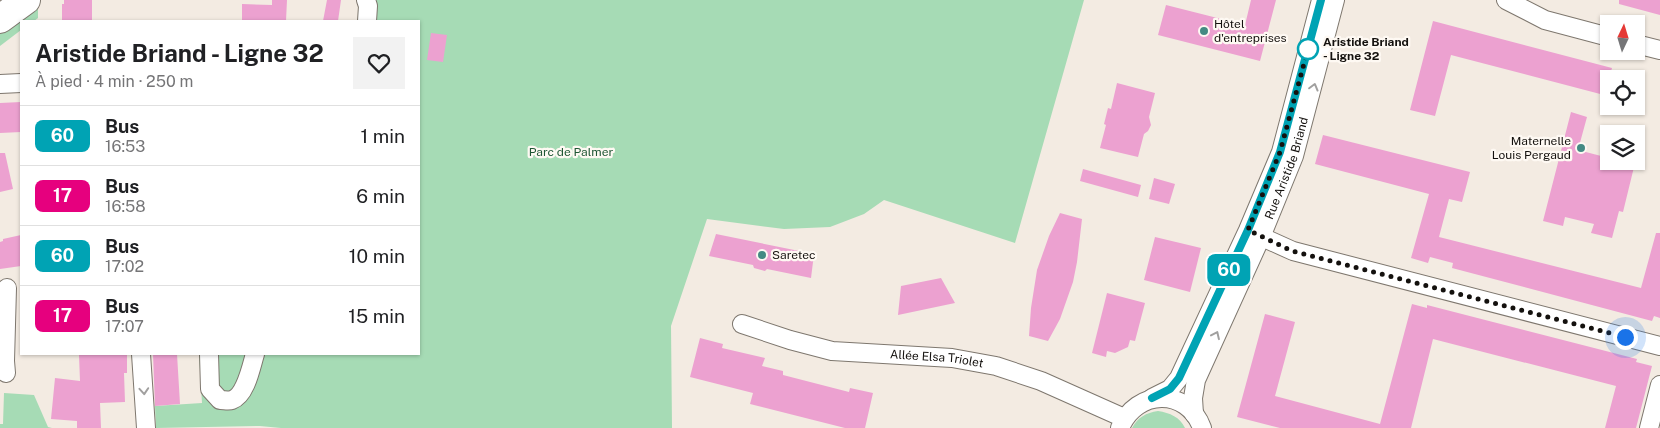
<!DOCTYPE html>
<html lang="fr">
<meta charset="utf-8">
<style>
body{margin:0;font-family:"Public Sans",sans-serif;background:#f2f2f2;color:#202124;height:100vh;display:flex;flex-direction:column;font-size:19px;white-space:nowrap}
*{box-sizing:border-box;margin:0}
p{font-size:16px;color:#757577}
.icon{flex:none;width:28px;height:28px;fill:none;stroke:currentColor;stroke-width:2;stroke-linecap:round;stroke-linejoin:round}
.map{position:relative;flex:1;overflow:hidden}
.panel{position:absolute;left:20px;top:20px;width:400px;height:335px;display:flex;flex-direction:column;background:#fff;border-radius:0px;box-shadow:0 1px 4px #0004}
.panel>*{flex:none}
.badge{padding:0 10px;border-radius:8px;font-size:18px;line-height:32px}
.needle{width:32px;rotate:4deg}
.fabs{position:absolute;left:1600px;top:15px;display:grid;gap:10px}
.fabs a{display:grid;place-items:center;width:45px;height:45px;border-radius:0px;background:#fff;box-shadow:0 1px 4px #0004;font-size:25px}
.you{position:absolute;width:25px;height:25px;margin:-12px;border:4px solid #fff;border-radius:50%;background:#1a73e8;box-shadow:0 0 0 8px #1a73e833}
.map>.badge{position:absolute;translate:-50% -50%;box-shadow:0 0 0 2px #fff}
.round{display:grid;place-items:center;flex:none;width:52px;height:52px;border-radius:0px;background:#f2f2f2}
.summary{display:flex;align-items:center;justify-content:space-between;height:85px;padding:0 15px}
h1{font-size:24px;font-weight:700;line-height:38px}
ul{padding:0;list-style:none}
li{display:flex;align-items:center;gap:15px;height:60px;padding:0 15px;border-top:1px solid #e0e0e0}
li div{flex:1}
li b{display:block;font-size:19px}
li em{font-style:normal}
li .badge{min-width:55px;font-weight:700;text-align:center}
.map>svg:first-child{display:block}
.green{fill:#a6dbb5}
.building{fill:#eca1d0}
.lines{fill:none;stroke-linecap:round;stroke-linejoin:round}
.minor-casing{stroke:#7e776e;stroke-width:20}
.primary-casing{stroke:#7e776e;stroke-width:30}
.minor{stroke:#fff;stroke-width:18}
.primary{stroke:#fff;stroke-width:28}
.oneway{stroke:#a1a09f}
.line-casing{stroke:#fff;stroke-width:11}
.line{stroke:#00a3b4;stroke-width:8}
.walk{stroke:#14110e;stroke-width:5;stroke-dasharray:0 9}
.poi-dot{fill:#448a83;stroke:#fef9f3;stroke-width:2}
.stop-dot{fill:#fff;stroke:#00a3b4;stroke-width:2.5}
.labels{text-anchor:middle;stroke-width:4.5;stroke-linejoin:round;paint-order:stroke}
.poi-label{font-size:12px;fill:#14110e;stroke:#fef9f3;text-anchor:start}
.stop-label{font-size:12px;font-weight:bold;fill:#14110e;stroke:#fef9f3;text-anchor:start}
.park-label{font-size:12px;fill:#1f5634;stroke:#fef9f3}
.street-label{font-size:12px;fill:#14110e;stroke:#fef9f3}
</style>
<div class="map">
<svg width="1660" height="428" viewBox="0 0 1660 428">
<rect width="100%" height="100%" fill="#f3ebe2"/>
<!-- green -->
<path class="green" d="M 371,0 L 1084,0 L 1015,243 L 884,200 L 864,214 L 830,227 L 784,229 L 707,219 L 671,326 L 672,428 L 281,428 L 260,426 L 156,428 L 155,406 L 202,403 L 199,354 L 419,354 L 419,21 L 371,21 Z
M 38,3 L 38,18 L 34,21 L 21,21 L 21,30 L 0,46 L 0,32 Z
M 4,393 L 34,395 L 48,427 L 52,428 L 0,428 L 0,424 L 3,424 Z
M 1158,411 C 1170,413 1180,417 1185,428 L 1132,428 C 1138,417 1146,413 1158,411 Z"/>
<!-- building -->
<path class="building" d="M 64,0 L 92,0 L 92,21 L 62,21 L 62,4 L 64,4 Z
M 272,0 L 287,0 L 286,21 L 242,21 L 242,4 L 272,5 Z
M 327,0 L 341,0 L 338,21 L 323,21 Z
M 1251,0 L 1276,0 L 1260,61 L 1158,35 L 1166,5 L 1245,25 Z
M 1619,0 L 1660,0 L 1660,15 L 1619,4 Z
M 1433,21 L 1612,68 L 1604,95 L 1451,55 L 1435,116 L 1410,110 Z
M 431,33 L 447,35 L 443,62 L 427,60 Z
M 1117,83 L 1155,93 L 1149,117 L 1151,125 L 1148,131 L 1144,134 L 1138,157 L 1100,148 L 1106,125 L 1104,124 L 1108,108 L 1111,109 Z
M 21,102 L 21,132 L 0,133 L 0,103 Z
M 1571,112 L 1587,117 L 1578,150 L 1605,157 L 1604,160 L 1609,161 L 1634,167 L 1623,212 L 1619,211 L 1612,238 L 1591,233 L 1594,224 L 1565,217 L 1563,226 L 1543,221 Z
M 1323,135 L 1470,172 L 1462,202 L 1449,199 L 1439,237 L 1641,288 L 1656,233 L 1660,233 L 1660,318 L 1654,316 L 1652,321 L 1452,268 L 1453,263 L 1430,257 L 1428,263 L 1411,258 L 1429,194 L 1315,164 Z
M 0,153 L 5,153 L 13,189 L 0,192 Z
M 1083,169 L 1141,185 L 1138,197 L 1080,181 Z
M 1154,178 L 1175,184 L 1169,204 L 1149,199 Z
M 1060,213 L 1082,219 L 1077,262 L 1073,282 L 1060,319 L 1048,341 L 1029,336 L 1031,308 L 1037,270 L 1049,236 Z
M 716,234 L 814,254 L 811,278 L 767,269 L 765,271 L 754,268 L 753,265 L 709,256 Z
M 21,235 L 21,266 L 0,269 L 0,242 L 3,241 L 3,239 Z
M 1155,237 L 1201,248 L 1190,292 L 1144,280 Z
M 941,278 L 955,303 L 898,315 L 901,286 Z
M 1107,293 L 1145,303 L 1135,341 L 1130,340 L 1128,347 L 1115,353 L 1107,351 L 1106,357 L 1092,353 Z
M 1412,304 L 1427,308 L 1427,305 L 1637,359 L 1636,362 L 1652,366 L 1636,428 L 1605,428 L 1616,386 L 1433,339 L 1411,428 L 1280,428 L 1237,417 L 1265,314 L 1295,322 L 1275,396 L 1380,424 Z
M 700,338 L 723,344 L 722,348 L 765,358 L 762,366 L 783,371 L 783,375 L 849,392 L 850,388 L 873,393 L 865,428 L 845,428 L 750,404 L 753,393 L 690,377 Z
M 153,354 L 177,354 L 180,404 L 155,406 Z
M 79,355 L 127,355 L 127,373 L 124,373 L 125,402 L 100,403 L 101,428 L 77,428 L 77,421 L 51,419 L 55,378 L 80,381 Z"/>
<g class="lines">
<defs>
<g id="minor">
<path d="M 366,0 L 368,6 L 367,21"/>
<path d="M 1506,0 L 1545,20 L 1609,37"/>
<path d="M 1636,44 L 1660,50"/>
<path d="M 0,84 L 21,83"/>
<path d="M 1253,233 L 1293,251 L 1660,346"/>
<path id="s1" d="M 742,324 L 790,340 L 832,351 L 952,358 L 996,366 L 1041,381 L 1124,418"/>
<path d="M 141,354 L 146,428"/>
<path d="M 209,354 L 210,389 L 220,400 C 224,400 229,401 232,400 C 246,395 251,367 255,354"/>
<path d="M 6,373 L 5,361 L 7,288"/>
<path d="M 1152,398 L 1170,389 L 1179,378 L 1248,230 L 1281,152 L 1321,0"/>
<path id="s2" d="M 1194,414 L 1193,398 L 1196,380 L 1261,237 L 1294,156 L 1335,0"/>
<path d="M 1120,428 C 1136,389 1187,387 1202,428"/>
<path d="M 1649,428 L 1660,385"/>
</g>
<path id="primary" d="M 0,19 L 26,0"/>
</defs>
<!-- minor casing -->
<use href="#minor" class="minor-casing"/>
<!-- primary casing -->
<use href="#primary" class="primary-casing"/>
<!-- minor -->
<use href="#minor" class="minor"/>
<!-- primary -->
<use href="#primary" class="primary"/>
</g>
<!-- one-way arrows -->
<defs><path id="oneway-chevron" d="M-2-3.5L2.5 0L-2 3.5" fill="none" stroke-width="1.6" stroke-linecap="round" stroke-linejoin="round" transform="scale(1.25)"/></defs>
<g class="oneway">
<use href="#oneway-chevron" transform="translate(1314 87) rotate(-75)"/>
<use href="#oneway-chevron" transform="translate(1216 335) rotate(-65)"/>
<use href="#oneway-chevron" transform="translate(144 391) rotate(86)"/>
</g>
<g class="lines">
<defs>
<path id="line" d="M 1152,398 L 1170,389 L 1179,378 L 1248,230 L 1280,152 L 1321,0"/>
</defs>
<!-- line casing -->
<use href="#line" class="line-casing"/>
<!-- line -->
<use href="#line" class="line"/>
<!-- walk -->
<path class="walk" d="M 1308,49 L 1280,152 L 1248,230 L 1292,251 L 1625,337"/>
</g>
<!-- markers -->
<g class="poi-dot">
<circle cx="1204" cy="31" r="5"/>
<circle cx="1581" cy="148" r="5"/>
<circle cx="762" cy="255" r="5"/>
</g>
<circle class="stop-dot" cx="1308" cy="49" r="10"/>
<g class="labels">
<!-- poi labels -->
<g class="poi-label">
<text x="1214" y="28">Hôtel<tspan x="1214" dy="14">d'entreprises</tspan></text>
<text x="1571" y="145" text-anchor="end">Maternelle<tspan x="1571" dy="14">Louis Pergaud</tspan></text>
<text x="772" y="259">Saretec</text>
</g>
<!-- stop labels -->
<g class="stop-label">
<text x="1323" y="46">Aristide Briand<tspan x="1323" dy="14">- Ligne 32</tspan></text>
</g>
<!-- park labels -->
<g class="park-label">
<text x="571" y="156">Parc de Palmer</text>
</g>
<!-- street labels -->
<g class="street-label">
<text dy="4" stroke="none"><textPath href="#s2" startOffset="265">Rue Aristide Briand</textPath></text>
<text dy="4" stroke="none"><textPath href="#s1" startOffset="199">Allée Elsa Triolet</textPath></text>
</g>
</g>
</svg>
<div class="fabs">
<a><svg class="needle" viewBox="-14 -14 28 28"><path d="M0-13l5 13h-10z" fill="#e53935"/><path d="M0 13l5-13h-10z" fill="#757577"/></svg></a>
<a><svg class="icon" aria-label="locate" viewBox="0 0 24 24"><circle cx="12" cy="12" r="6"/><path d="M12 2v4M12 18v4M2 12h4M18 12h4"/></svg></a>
<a><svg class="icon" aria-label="layers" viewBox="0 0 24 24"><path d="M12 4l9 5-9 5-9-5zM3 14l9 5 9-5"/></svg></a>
</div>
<div class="you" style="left:1625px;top:337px"></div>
<b class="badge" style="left:1229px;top:270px;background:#00a3b4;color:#fff">60</b>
<section class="panel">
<div class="summary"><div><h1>Aristide Briand - Ligne 32</h1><p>À pied · 4 min · 250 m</p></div><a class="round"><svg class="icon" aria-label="heart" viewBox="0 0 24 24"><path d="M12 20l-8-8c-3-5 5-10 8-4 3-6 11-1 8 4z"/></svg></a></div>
<ul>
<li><span class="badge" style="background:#00a3b4;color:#fff">60</span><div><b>Bus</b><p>16:53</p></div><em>1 min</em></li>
<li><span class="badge" style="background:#e6007e;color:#fff">17</span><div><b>Bus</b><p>16:58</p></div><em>6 min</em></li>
<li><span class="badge" style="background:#00a3b4;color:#fff">60</span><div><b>Bus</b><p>17:02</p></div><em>10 min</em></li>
<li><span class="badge" style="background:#e6007e;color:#fff">17</span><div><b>Bus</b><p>17:07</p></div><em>15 min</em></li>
</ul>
</section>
</div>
